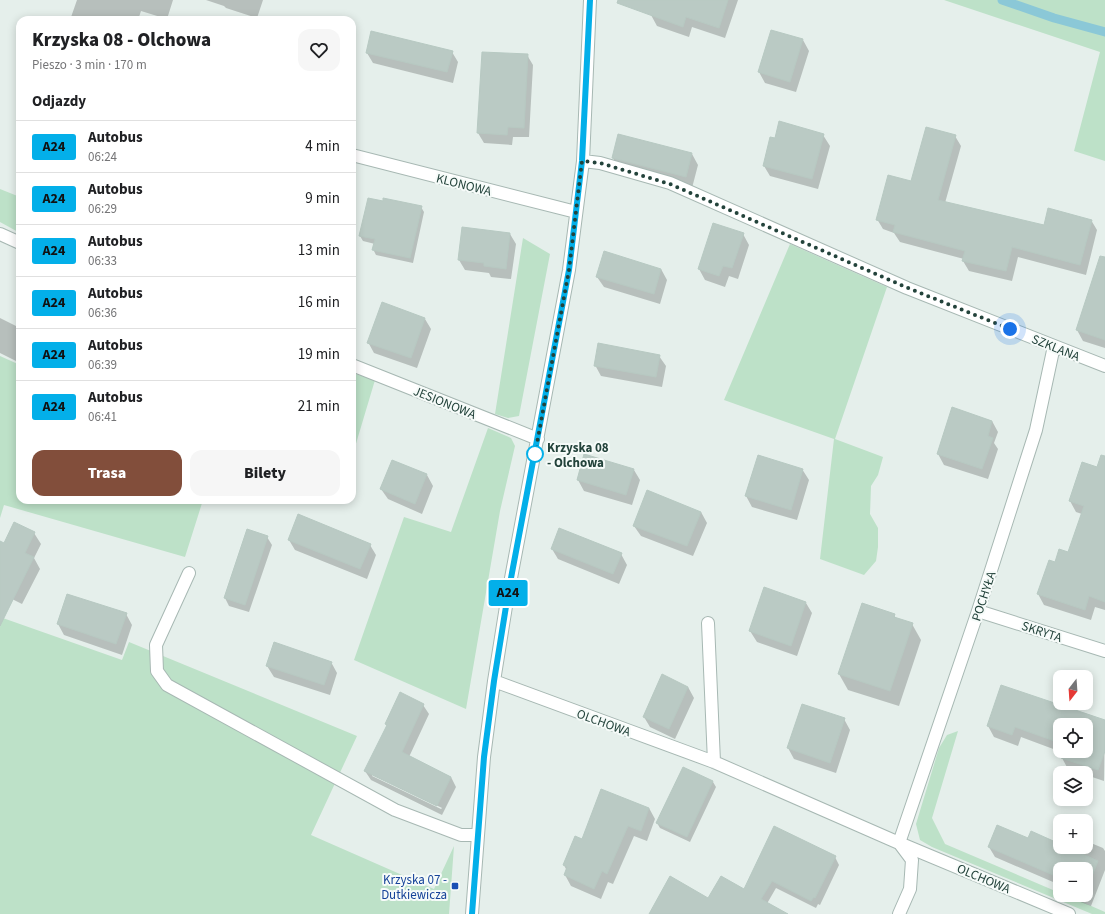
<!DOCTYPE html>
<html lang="pl">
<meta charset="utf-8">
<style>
body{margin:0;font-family:"Source Sans 3",sans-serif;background:#f6f6f6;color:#202124;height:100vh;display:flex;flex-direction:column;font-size:15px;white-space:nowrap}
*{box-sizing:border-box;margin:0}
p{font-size:13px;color:#757577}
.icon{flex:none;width:22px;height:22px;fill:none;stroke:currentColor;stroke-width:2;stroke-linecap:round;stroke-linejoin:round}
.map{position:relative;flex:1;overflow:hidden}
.panel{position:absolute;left:16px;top:16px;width:340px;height:488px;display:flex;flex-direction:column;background:#fff;border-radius:12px;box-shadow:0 2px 10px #0003}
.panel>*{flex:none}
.badge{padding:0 8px;border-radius:3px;font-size:14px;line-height:26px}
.needle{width:26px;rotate:197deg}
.controls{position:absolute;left:1053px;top:670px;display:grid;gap:8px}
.controls a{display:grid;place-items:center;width:40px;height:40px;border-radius:8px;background:#fff;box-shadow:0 2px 10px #0003;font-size:20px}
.you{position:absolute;width:20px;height:20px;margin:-10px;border:3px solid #fff;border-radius:50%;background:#1a73e8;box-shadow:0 0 0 6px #1a73e833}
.map>.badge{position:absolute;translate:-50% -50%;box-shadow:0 0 0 2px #fff}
h2{padding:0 16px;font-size:15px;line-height:36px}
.round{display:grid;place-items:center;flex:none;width:42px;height:42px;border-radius:12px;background:#f6f6f6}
.head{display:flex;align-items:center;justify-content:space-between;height:68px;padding:0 16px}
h1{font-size:19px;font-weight:800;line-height:30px}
.cta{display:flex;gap:8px;margin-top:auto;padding:8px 16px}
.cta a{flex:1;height:46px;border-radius:12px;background:#824e3b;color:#fff;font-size:16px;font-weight:800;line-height:46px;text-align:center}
.cta a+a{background:#f6f6f6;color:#202124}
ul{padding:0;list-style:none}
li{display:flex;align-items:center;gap:12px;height:52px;padding:0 16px;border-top:1px solid #e0e0e0}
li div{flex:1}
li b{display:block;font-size:15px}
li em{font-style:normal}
li .badge{min-width:44px;font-weight:700;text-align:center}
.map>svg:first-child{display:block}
.green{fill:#bde1c8}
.shadow{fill:#0003;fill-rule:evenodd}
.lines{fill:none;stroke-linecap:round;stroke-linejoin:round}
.stream{stroke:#8bc8d7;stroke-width:9}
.building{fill:#bacac4;stroke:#b7c9c2}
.minor-casing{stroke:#a7b8b3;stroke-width:14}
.minor{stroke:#fff;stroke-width:12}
.line-casing{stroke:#fff;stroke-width:9}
.line{stroke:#03afe9;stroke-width:6}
.walk{stroke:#23433b;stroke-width:4;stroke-dasharray:0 7.2}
.stop-dot{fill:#fff;stroke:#03afe9;stroke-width:2}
.transit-dot{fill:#1a4fb4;stroke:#f6fbf9;stroke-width:1.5}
.labels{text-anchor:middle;stroke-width:4;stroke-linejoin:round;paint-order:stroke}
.street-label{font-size:13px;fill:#23433b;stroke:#f6fbf9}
.stop-label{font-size:13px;font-weight:bold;fill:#23433b;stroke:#f6fbf9;text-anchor:start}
.transit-label{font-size:13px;fill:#164399;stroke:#f6fbf9;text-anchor:end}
</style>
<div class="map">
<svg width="1105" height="914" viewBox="0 0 1105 914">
<rect width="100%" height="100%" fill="#e5efeb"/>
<!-- green -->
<path class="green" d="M 944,0 L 1105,0 L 1105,161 L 1074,151 L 1100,52 Z
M 0,189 L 20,197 L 20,233 L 0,222 Z
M 523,238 L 550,254 L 519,416 L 508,418 L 495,414 Z
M 790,244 L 887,287 L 835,439 L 883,457 L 878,475 L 871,486 L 870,514 L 878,528 L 878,547 L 876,561 L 864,575 L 820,559 L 834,439 L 724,400 Z
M 0,356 L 20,365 L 20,500 L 203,500 L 185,557 L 4,505 L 0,518 Z
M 352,373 L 375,380 L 352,457 Z
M 488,428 L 511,438 L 515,446 L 500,511 L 466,709 L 354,660 L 404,517 L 451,532 Z
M 0,617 L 122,660 L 129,642 L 357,736 L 311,835 L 434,889 L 454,846 L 449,914 L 0,914 Z
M 958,731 L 932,818 L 945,844 L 1060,893 L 1060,895 L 1066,895 L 1105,912 L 1105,914 L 1092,914 L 932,847 L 920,840 L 916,824 L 939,748 L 947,735 Z"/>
<!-- shadow -->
<path class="shadow" d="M 77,0 L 173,0 L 167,19 L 141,11 L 138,20 L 70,20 Z
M 206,0 L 263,0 L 257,18 L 226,8 L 224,6 Z
M 656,0 L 738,0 L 725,38 L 692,27 L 689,37 L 657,26 L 651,15 Z
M 803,40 L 809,51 L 796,92 L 765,83 L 759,72 Z
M 452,52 L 458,62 L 453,83 L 373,63 L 367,53 Z
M 483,53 L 527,55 L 533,65 L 529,137 L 513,137 L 512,145 L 484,143 L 478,133 Z
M 823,135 L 830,146 L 818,189 L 770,176 L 764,166 L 775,139 Z
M 955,136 L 961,146 L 945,203 L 1044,226 L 1091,220 L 1097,230 L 1086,275 L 1018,257 L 1012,281 L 969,271 L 963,261 L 964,259 L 900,242 L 894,233 L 883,229 L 877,219 Z
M 692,154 L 698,165 L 692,188 L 619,169 L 613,158 Z
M 421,207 L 424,212 L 413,263 L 376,255 L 373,249 L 375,244 L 363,241 L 360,236 Z
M 510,234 L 516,244 L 511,279 L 491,277 L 489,273 L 465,270 L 459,260 Z
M 743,234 L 749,245 L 738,279 L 729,276 L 725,287 L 705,280 L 699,269 Z
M 661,269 L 667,280 L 660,304 L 604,287 L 597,277 Z
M 1105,297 L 1105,348 L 1083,341 L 1077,330 Z
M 0,318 L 20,328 L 20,363 L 0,353 Z
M 425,319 L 431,329 L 417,368 L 374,353 L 368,342 Z
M 659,356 L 666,366 L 662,387 L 601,376 L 595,365 Z
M 953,409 L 992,421 L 998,432 L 994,443 L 998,449 L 988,479 L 944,465 L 938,454 Z
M 393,461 L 427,475 L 433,486 L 422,514 L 388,499 L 381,489 Z
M 802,469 L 809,480 L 797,520 L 752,507 L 746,496 Z
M 634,470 L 640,480 L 632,505 L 584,491 L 578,480 Z
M 1105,471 L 1105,610 L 1095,607 L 1091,620 L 1044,605 L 1038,594 L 1056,563 L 1069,554 L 1082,514 L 1076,512 L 1070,501 Z
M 701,512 L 707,523 L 693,556 L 641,536 L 634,526 Z
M 34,533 L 41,544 L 34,558 L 40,569 L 22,604 L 0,593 L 0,553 Z
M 267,537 L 272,545 L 249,612 L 229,606 L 225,598 Z
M 289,540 L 370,545 L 376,555 L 367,579 L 295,550 Z
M 552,549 L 621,554 L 627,565 L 619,584 L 558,559 Z
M 806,603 L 812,613 L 797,656 L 757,642 L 750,631 Z
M 126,614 L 132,625 L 122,655 L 64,635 L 58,624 Z
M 894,615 L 896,619 L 912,624 L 921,640 L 899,706 L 848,690 L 839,674 Z
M 331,662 L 337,673 L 330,695 L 274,677 L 267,666 Z
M 1002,686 L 1105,721 L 1104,781 L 1086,775 L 1086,773 L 1081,773 L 1068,769 L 1062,758 L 1064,753 L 1021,737 L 1018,746 L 994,737 L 988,726 ZM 1060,725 L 1086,725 L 1086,751 L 1060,751 Z
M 688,687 L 694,698 L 675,739 L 650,727 L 644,717 Z
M 423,705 L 429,714 L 409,757 L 451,777 L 456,787 L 442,815 L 371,780 L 365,771 L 387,726 L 386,724 ZM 372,774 L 442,808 L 441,809 L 372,776 Z
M 844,719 L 850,730 L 836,773 L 794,759 L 788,748 Z
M 684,768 L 713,782 L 716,787 L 690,842 L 660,828 L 657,823 Z
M 649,808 L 655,819 L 647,841 L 634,836 L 613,884 L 608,882 L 601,899 L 571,886 L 565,875 L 567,871 L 564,865 L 576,838 L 583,841 Z
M 1029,840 L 1060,845 L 1060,847 L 1064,847 L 1078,853 L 1080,847 L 1086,847 L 1086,841 L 1103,848 L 1105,851 L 1105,870 L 1091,906 L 1070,898 L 1069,895 L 1086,895 L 1086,869 L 1060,869 L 1060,885 L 995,857 L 989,847 Z
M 835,857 L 839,865 L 820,905 L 818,904 L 816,908 L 776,888 L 761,914 L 651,914 L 744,890 Z"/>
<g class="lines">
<!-- stream -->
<path class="stream" d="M 1002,0 L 1054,18 L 1105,32"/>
</g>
<!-- building -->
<path class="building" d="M 618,0 L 728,0 L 719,28 L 686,17 L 683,27 L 617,3 Z
M 771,30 L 803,39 L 790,82 L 758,72 Z
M 371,31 L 453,51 L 447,72 L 366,53 Z
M 482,52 L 528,54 L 524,128 L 508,127 L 507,135 L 477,133 Z
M 779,121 L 824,134 L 812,179 L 763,166 L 770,137 L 775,138 Z
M 926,127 L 956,135 L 938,200 L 1044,225 L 1048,208 L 1092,220 L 1080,265 L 1012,247 L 1006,271 L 962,261 L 965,251 L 893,232 L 895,225 L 876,220 L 888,175 L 911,181 Z
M 618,134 L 692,153 L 686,177 L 612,158 Z
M 368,198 L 383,201 L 383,198 L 422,206 L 410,258 L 372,250 L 375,239 L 359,236 Z
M 713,223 L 744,233 L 732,268 L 723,266 L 719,276 L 698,269 Z
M 462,227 L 510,233 L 506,269 L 484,266 L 484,263 L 458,260 Z
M 604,251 L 661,269 L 654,294 L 596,277 Z
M 1100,256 L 1105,257 L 1105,340 L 1076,330 Z
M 382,302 L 425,318 L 411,358 L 367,343 Z
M 598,343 L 660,355 L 656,377 L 594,366 Z
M 952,407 L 992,421 L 988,436 L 993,438 L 982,469 L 937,454 Z
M 584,454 L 634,469 L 626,495 L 577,480 Z
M 758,455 L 803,469 L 791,510 L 745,496 Z
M 1101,455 L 1105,456 L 1105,602 L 1089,596 L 1085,610 L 1037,594 L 1049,560 L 1055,562 L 1059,549 L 1068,552 L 1084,506 L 1069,501 L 1082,462 L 1097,467 Z
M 392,460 L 427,474 L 415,504 L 380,489 Z
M 647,490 L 701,512 L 687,546 L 633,526 Z
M 298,514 L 371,544 L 360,569 L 288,540 Z
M 14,522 L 35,532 L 25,553 L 34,557 L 0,626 L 0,541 L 4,543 Z
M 559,528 L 622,553 L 613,574 L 551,549 Z
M 247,529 L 268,536 L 245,605 L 224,598 Z
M 764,587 L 806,602 L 791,646 L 749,631 Z
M 67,594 L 127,613 L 116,644 L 57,624 Z
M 862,603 L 895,614 L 894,617 L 913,623 L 890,691 L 838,674 Z
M 274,642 L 332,662 L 324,685 L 266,666 Z
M 662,674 L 688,687 L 669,729 L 643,717 Z
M 1001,685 L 1105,720 L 1105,751 L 1098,770 L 1061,758 L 1063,751 L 1086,751 L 1086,725 L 1060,725 L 1060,743 L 1015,727 L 1012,735 L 987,726 Z
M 400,692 L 424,704 L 402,752 L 451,777 L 437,806 L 364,771 L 387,725 L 385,724 Z
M 802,704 L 845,718 L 830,763 L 787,748 Z
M 683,767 L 713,781 L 687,837 L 656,823 Z
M 601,789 L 649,808 L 641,831 L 628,826 L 607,874 L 602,871 L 594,889 L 564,875 L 567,867 L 563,865 L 575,836 L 582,839 Z
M 997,825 L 1028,838 L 1031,831 L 1060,844 L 1060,847 L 1067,847 L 1098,861 L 1087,889 L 1086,869 L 1060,869 L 1060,878 L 988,847 Z
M 774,826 L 836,856 L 815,898 L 814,897 L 811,901 L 772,881 L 761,899 L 788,914 L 649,914 L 670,876 L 708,898 L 721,876 L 744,889 Z"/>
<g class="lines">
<defs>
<path id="minor" d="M 352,155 L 576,212
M 583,161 L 600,163 L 670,183 L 907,288 L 1105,366
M 0,234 L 20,243
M 352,365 L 538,439
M 189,573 L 156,645 L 157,671 L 167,685 L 395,810 L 461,835 L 478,835
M 978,611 L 1105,651
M 708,623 L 714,762
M 494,681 L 714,762 L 899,843 L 1069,914
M 899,843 L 978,611 L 1036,430 L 1054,346
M 472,914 L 484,757 L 494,681 L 508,594 L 569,270 L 583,161 L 590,0
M 899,914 L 910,889 L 912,860 L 900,844"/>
</defs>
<!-- minor casing -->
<use href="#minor" class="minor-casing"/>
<!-- minor -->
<use href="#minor" class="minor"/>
</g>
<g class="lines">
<defs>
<path id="line" d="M 472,914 L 484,757 L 494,681 L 508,594 L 569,270 L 582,161 L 590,0"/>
</defs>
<!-- line casing -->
<use href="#line" class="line-casing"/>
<!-- line -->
<use href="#line" class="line"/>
<!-- walk -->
<path class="walk" d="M 535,454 L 569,270 L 582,161 L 600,163 L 670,184 L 908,288 L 1010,329"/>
</g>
<!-- markers -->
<circle class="stop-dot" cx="535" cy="454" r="8"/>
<rect class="transit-dot" x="451" y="882" width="8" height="8" rx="2"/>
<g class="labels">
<!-- street labels -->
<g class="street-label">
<text transform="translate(464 184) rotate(14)" y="5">KLONOWA</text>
<text transform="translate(1056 347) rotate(22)" y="5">SZKLANA</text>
<text transform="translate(445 402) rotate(22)" y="5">JESIONOWA</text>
<text transform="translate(983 596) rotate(-72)" y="5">POCHYŁA</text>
<text transform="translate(1042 631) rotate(18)" y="5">SKRYTA</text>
<text transform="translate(604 722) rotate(20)" y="5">OLCHOWA</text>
<text transform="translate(984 878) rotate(23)" y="5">OLCHOWA</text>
</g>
<!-- stop labels -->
<g class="stop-label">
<text x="547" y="452">Krzyska 08<tspan x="547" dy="15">- Olchowa</tspan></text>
</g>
<!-- transit labels -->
<g class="transit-label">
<text x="447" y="884">Krzyska 07 -<tspan x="447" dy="15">Dutkiewicza</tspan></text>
</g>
</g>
</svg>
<div class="controls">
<a><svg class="needle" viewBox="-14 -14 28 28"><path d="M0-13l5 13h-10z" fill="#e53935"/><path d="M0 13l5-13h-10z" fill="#757577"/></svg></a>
<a><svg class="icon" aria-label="locate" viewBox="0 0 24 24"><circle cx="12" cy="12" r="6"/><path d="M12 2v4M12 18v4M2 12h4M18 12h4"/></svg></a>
<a><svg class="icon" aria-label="layers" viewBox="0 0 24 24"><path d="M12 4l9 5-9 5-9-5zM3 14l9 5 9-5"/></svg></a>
<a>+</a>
<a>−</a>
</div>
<div class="you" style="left:1010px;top:329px"></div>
<b class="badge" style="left:508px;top:593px;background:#03afe9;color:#111">A24</b>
<section class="panel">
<div class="head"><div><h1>Krzyska 08 - Olchowa</h1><p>Pieszo · 3 min · 170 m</p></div><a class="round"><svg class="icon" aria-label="heart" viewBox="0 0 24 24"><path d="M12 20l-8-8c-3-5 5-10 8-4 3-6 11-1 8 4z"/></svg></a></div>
<h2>Odjazdy</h2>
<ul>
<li><span class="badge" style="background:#03afe9;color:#111">A24</span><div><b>Autobus</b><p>06:24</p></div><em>4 min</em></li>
<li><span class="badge" style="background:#03afe9;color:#111">A24</span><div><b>Autobus</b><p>06:29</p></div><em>9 min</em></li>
<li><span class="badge" style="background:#03afe9;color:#111">A24</span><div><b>Autobus</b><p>06:33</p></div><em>13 min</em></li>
<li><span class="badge" style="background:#03afe9;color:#111">A24</span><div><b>Autobus</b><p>06:36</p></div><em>16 min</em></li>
<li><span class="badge" style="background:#03afe9;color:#111">A24</span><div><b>Autobus</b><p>06:39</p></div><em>19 min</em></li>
<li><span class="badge" style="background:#03afe9;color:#111">A24</span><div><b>Autobus</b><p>06:41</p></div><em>21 min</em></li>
</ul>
<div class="cta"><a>Trasa</a><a>Bilety</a></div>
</section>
</div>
